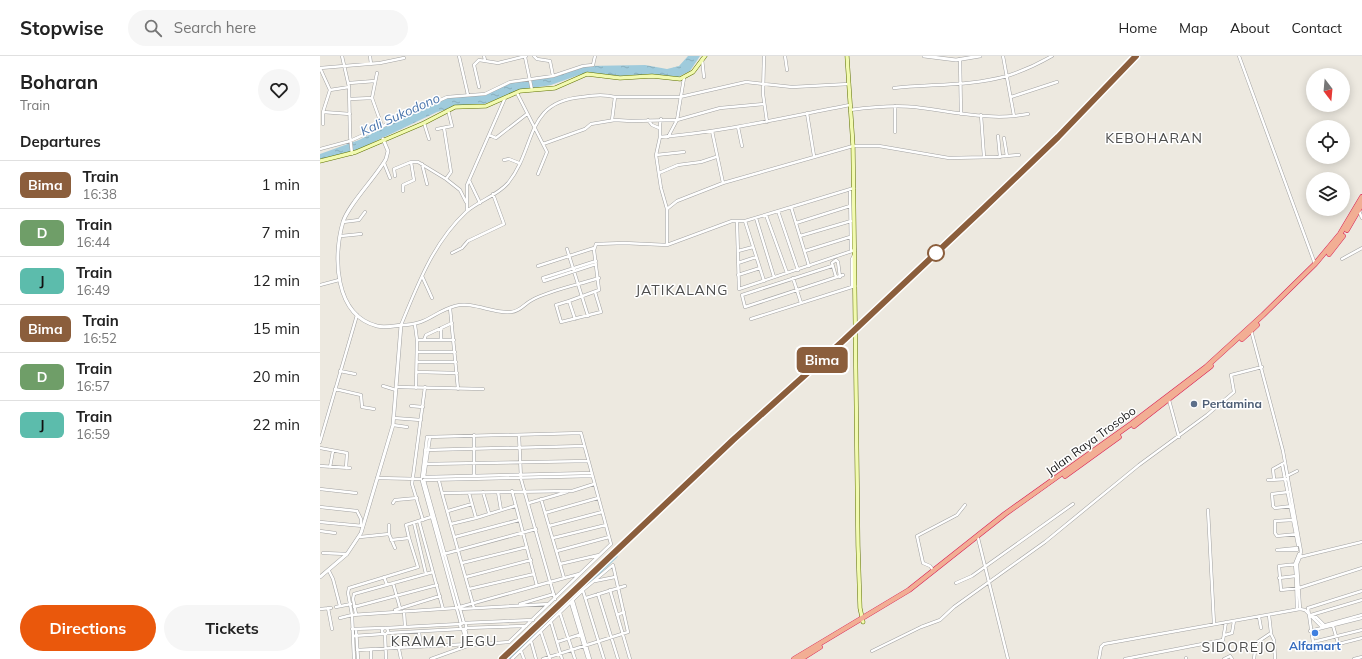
<!DOCTYPE html>
<style>
body{margin:0;font-family:Mulish,sans-serif;background:#f6f6f6;color:#222;height:100vh;display:flex;flex-direction:column;font-size:15px;white-space:nowrap}
*{box-sizing:border-box;margin:0}
p{font-size:13px;color:#767676}
.icon{flex:none;width:22px;height:22px;fill:none;stroke:currentColor;stroke-width:2;stroke-linecap:round;stroke-linejoin:round}
.map{position:relative;flex:1;overflow:hidden}
.panel{display:flex;flex-direction:column;background:#fff;width:320px}
.panel>*{flex:none}
.badge{padding:0 8px;border-radius:6px;font-size:14px;line-height:26px}
.needle{width:26px;rotate:164deg}
.tools{position:absolute;left:986px;top:12px;display:grid;gap:8px}
.tools a{display:grid;place-items:center;width:44px;height:44px;border-radius:50%;background:#fff;box-shadow:0 2px 10px #0003;font-size:20px}
.map>.badge{position:absolute;translate:-50% -50%;box-shadow:0 0 0 2px #fff}
h2{padding:0 20px;font-size:15px;line-height:36px}
.round{display:grid;place-items:center;flex:none;width:42px;height:42px;border-radius:21px;background:#f6f6f6}
.overview{display:flex;align-items:center;justify-content:space-between;height:68px;padding:0 20px}
h1{font-size:19px;font-weight:700;line-height:30px}
.action{display:flex;gap:8px;margin-top:auto;padding:8px 20px}
.action a{flex:1;height:46px;border-radius:24px;background:#ea580c;color:#fff;font-size:16px;font-weight:700;line-height:46px;text-align:center}
.action a+a{background:#f6f6f6;color:#222}
ul{padding:0;list-style:none}
li{display:flex;align-items:center;gap:12px;height:48px;padding:0 20px;border-top:1px solid #e0e0e0}
li div{flex:1}
li b{display:block;font-size:15px}
li em{font-style:normal}
li .badge{min-width:44px;font-weight:700;text-align:center}
header{display:flex;align-items:center;gap:24px;box-sizing:border-box;height:56px;padding:0 20px;background:#fff;border-bottom:1px solid #e0e0e0}
header strong{font-size:19px}
nav{display:flex;gap:22px;margin-inline-start:auto;font-size:14px}
.search{width:280px;height:36px;background:#f6f6f6;display:flex;align-items:center;gap:10px;box-sizing:border-box;padding:0 14px;border-radius:22px;color:#767676;font-size:15px}
main{display:flex;flex:1;min-height:0}
.map>svg:first-child{display:block}
.water{fill:url(#water-ripples)}
.lines{fill:none;stroke-linecap:round;stroke-linejoin:round}
.river{stroke:#9fcbdc;stroke-width:5}
.minor-casing{stroke:#a2a2a2;stroke-width:3.5}
.tertiary-casing{stroke:#a2a2a2;stroke-width:4}
.secondary-casing{stroke:#5f7103;stroke-width:4.5}
.trunk-casing{stroke:#d82055;stroke-width:5.5}
.minor{stroke:#fff;stroke-width:2.5}
.tertiary{stroke:#fff;stroke-width:3}
.secondary{stroke:#f2fab1;stroke-width:3.5}
.trunk{stroke:#f2ae94;stroke-width:4.5}
.rail{stroke:#696969;stroke-width:1;stroke-dasharray:8 8;stroke-linecap:butt}
.line-casing{stroke:#fff;stroke-width:9}
.line{stroke:#8b5e3c;stroke-width:6}
.stop-dot{fill:#fff;stroke:#8b5e3c;stroke-width:2}
.service-dot{fill:#5c6f8a;stroke:#fff;stroke-width:1.5}
.shop-dot{fill:#3f7fe0;stroke:#fff;stroke-width:1.5}
.labels{text-anchor:middle;stroke-width:3;stroke-linejoin:round;paint-order:stroke}
.service-label{font-size:12px;font-weight:bold;fill:#4e5e75;stroke:#fff;text-anchor:start}
.street-label{font-size:12px;fill:#1b1b1b;stroke:#fff}
.shop-label{font-size:12px;font-weight:bold;fill:#366cbe;stroke:#fff}
.water-label{font-size:13px;font-style:italic;fill:#4773ab;stroke:#fff}
.quarter-label{font-size:14px;letter-spacing:1px;fill:#4e4e4e;stroke:#fff}
</style>
<header>
<strong>Stopwise</strong>
<div class="search"><svg class="icon" aria-label="search" viewBox="0 0 24 24"><circle cx="10" cy="10" r="6"/><path d="M15 15l6 6"/></svg>Search here</div>
<nav><a>Home</a><a>Map</a><a>About</a><a>Contact</a></nav>
</header>
<main>
<section class="panel">
<div class="overview"><div><h1>Boharan</h1><p>Train</p></div><a class="round"><svg class="icon" aria-label="heart" viewBox="0 0 24 24"><path d="M12 20l-8-8c-3-5 5-10 8-4 3-6 11-1 8 4z"/></svg></a></div>
<h2>Departures</h2>
<ul>
<li><span class="badge" style="background:#8b5e3c;color:#fff">Bima</span><div><b>Train</b><p>16:38</p></div><em>1 min</em></li>
<li><span class="badge" style="background:#6f9e68;color:#fff">D</span><div><b>Train</b><p>16:44</p></div><em>7 min</em></li>
<li><span class="badge" style="background:#5cbcac;color:#111">J</span><div><b>Train</b><p>16:49</p></div><em>12 min</em></li>
<li><span class="badge" style="background:#8b5e3c;color:#fff">Bima</span><div><b>Train</b><p>16:52</p></div><em>15 min</em></li>
<li><span class="badge" style="background:#6f9e68;color:#fff">D</span><div><b>Train</b><p>16:57</p></div><em>20 min</em></li>
<li><span class="badge" style="background:#5cbcac;color:#111">J</span><div><b>Train</b><p>16:59</p></div><em>22 min</em></li>
</ul>
<div class="action"><a>Directions</a><a>Tickets</a></div>
</section>
<div class="map">
<svg width="1042" height="603" viewBox="0 0 1042 603">
<defs>
<pattern id="water-ripples" width="26" height="14" patternUnits="userSpaceOnUse"><rect width="26" height="14" fill="#9fcbdc"/><path d="M2 4q2-2 4 0t4 0M15 11q2-2 4 0t4 0" fill="none" stroke="#88aebc"/></pattern>
</defs>
<rect width="100%" height="100%" fill="#ede9e0"/>
<!-- water -->
<path class="water" d="M 368,0 L 380,0 L 370,15 L 358,21 L 328,19 L 298,20 L 272,17 L 259,19 L 231,29 L 206,33 L 164,48 L 138,50 L 117,56 L 35,95 L 0,105 L 0,98 L 39,84 L 116,45 L 130,41 L 161,39 L 189,27 L 234,20 L 266,10 L 325,9 L 347,13 L 359,10 Z"/>
<g class="lines">
<!-- river -->
<path class="river" d="M 187,603 L 295,500"/>
<defs>
<path id="minor" d="M 22,0 L 29,31 L 30,79 L 32,98
M 50,0 L 51,8
M 139,0 L 148,39
M 164,0 L 165,4
M 214,0 L 217,3 L 230,5 L 233,20
M 444,0 L 443,38 L 447,66
M 465,0 L 467,14
M 683,0 L 694,60 L 708,58
M 919,0 L 995,208
M 205,1 L 212,34
M 382,3 L 384,21
M 640,3 L 641,58
M 0,12 L 60,7 L 84,2
M 0,12 L 10,34 L 3,56 L 3,68
M 57,17 L 52,42 L 62,70
M 29,27 L 55,25
M 159,31 L 154,9 L 159,4 L 178,7 L 206,0
M 574,32 C 612,28 651,30 687,20 C 703,15 718,8 732,0
M 10,34 L 29,31
M 197,37 L 227,96 L 218,118
M 691,41 L 737,26
M 30,43 L 52,42
M 530,54 C 552,51 573,49 595,51 C 628,55 661,63 694,60
M 3,56 L 30,58
M 487,57 L 494,100
M 661,59 L 664,101
M 292,64 L 295,41
M 328,64 L 332,69 L 339,72
M 104,67 L 109,83
M 418,71 L 422,90
M 124,72 L 131,116 L 126,123
M 117,73 L 132,70 L 128,54
M 392,75 L 403,127
M 575,76 L 575,50
M 169,79 L 176,82 L 207,58
M 678,80 L 680,101
M 340,81 L 340,68 L 341,63
M 348,81 L 357,64 L 364,22
M 684,82 L 687,100
M 223,88 L 265,73 L 271,68 L 295,64 L 311,65 L 357,64 L 400,52 L 444,48
M 0,93 L 30,85 L 127,41 L 165,38 L 190,26 L 233,20 L 263,10 L 273,9 L 275,0
M 336,99 L 364,96
M 184,104 L 189,103 L 199,107
M 64,107 L 70,122
M 102,108 L 107,128
M 339,117 L 358,109 L 381,106 L 396,101
M 75,120 L 74,113 L 91,106 L 98,106 L 126,123 L 140,134 L 146,146
M 149,124 L 160,147
M 530,133 L 531,195
M 83,135 L 83,129 L 94,124 L 91,106
M 471,151 L 489,210
M 347,153 L 357,145 L 403,127 L 533,90 L 559,90 L 629,102 L 675,101 L 699,99
M 147,155 L 147,129 L 185,42
M 458,155 L 478,214
M 1039,155 L 1042,162
M 446,159 L 467,217
M 436,162 L 454,221
M 425,165 L 444,225
M 23,166 L 39,164 L 45,156
M 417,166 L 419,233 L 535,194
M 476,167 L 530,150
M 21,180 L 41,178
M 480,180 L 531,165
M 347,189 L 347,153 L 341,132 L 336,99 L 340,81 C 404,76 466,61 530,49
M 247,193 L 268,260
M 418,195 L 433,191
M 485,195 L 530,181
M 132,197 L 142,192 L 148,185 L 184,168 L 173,138
M 1022,203 L 1042,192
M 418,207 L 436,201
M 218,210 L 274,192
M 512,210 L 422,239 L 425,251 L 523,219
M 418,219 L 440,212
M 102,220 L 112,242
M 516,221 L 512,207 L 516,204 L 518,206 L 520,221
M 223,222 L 224,225 L 276,208
M 223,222 L 276,205
M 279,222 C 258,229 230,234 212,244 C 204,248 201,255 191,256 C 172,258 154,245 135,250 C 113,256 108,269 81,269 C 98,228 113,187 146,156 C 158,145 177,140 188,127 C 217,91 204,46 262,41 C 273,39 284,38 295,41 L 360,41 L 426,26 L 472,31 L 529,28
M 473,222 L 481,247
M 0,229 L 19,224
M 532,230 L 532,203 L 534,199
M 249,245 L 236,249 L 241,266 L 281,256 L 275,236
M 130,252 L 138,333
M 255,263 L 249,245 L 279,234 L 274,194 L 276,188 L 304,187 L 347,189 L 412,165 L 425,165 L 534,132
M 431,263 L 535,230
M 95,269 L 97,284 L 96,332
M 121,272 L 121,284
M 931,274 L 963,395 L 981,495 L 980,501 L 1042,486
M 97,284 L 134,284
M 104,284 L 106,279 L 132,267
M 98,296 L 135,296
M 98,306 L 136,306
M 20,315 L 35,318
M 97,316 L 137,317
M 63,330 L 76,334
M 77,331 L 163,333
M 15,333 L 41,339 L 42,351 L 54,353
M 849,344 L 859,381
M 91,350 L 103,351
M 74,362 L 101,364
M 73,369 L 87,371
M 199,379 L 201,423 L 235,543
M 0,386 L 37,259
M 0,392 L 27,397 L 26,412
M 105,394 L 264,390
M 104,408 L 268,405
M 962,408 L 978,489
M 0,410 L 30,412
M 10,411 L 13,395
M 154,420 L 154,379
M 967,420 L 977,415
M 102,421 L 107,381 L 261,377 L 291,488 L 189,586 L 150,589 L 111,603
M 104,421 L 110,381
M 105,421 L 271,417
M 57,422 L 101,423
M 954,423 L 953,413 L 964,407
M 104,424 L 272,420
M 104,424 L 144,567
M 948,424 L 967,423
M 102,425 L 141,568
M 119,425 L 122,437 L 251,435
M 0,433 L 36,437
M 192,435 L 217,530
M 252,435 L 274,428
M 163,436 L 169,457
M 178,436 L 181,454
M 968,436 L 952,438 L 953,450 L 955,452 L 972,450
M 122,437 L 154,552
M 149,437 L 156,462 L 195,450
M 221,443 L 240,508 L 279,499
M 73,447 L 75,444 L 97,442
M 209,447 L 247,436
M 0,451 L 37,455
M 888,454 L 894,568
M 37,455 L 41,463 L 41,469
M 128,455 L 152,448
M 225,457 L 278,442
M 103,464 L 92,428 L 105,331
M 973,464 L 955,465 L 955,477 L 957,480 L 978,478
M 99,465 L 123,553
M 0,466 L 43,470
M 94,467 L 106,518
M 131,468 L 156,462
M 69,469 L 69,478
M 229,470 L 282,456
M 0,475 L 15,477
M 40,481 L 69,478 L 75,492
M 135,481 L 199,464
M 89,482 L 86,469 L 111,461
M 233,482 L 286,469
M 658,482 L 688,603
M 71,484 L 89,482 L 98,511 L 29,532 L 28,537 L 32,559 L 136,552 L 259,518
M 977,494 L 957,494 L 977,492
M 237,495 L 289,481
M 3,497 L 27,498
M 124,498 L 216,473
M 142,507 L 207,491
M 240,508 L 244,522
M 977,508 L 959,510 L 961,534 L 979,532 L 1042,512
M 9,515 L 13,523 L 20,550
M 614,515 L 610,510 L 603,507 L 597,480 L 637,459 L 645,449
M 976,520 L 975,508 L 979,498
M 64,521 L 67,529
M 146,521 L 211,504
M 959,522 L 976,520 L 977,553
M 275,525 L 295,521
M 73,527 L 80,552
M 636,527 L 652,520 L 753,448
M 149,533 L 214,518
M 290,534 L 310,603
M 263,535 L 284,603
M 1042,535 L 988,552 L 993,586 L 1042,574
M 278,538 L 298,603
M 266,542 L 305,530
M 253,545 L 270,603
M 251,547 L 268,603
M 200,548 L 234,538
M 16,551 L 31,548
M 34,551 L 117,529
M 8,552 L 12,573
M 0,553 L 11,552
M 140,553 L 229,548
M 980,553 L 977,508 L 980,501
M 75,554 L 120,540
M 84,555 L 85,571
M 240,557 L 255,603
M 36,558 L 33,543 L 34,538 L 113,516
M 297,559 L 304,556
M 991,559 L 1042,544
M 939,561 L 941,572
M 993,561 L 996,561 L 1005,570
M 20,562 L 32,559 L 34,603
M 231,566 L 242,603
M 146,568 L 146,573 L 141,573 L 140,569 L 143,567 L 213,564
M 1002,570 L 1042,559
M 1013,570 L 1018,587
M62 575a3 3 0 1 1 6 0a3 3 0 1 1-6 0Z
M 66,572 L 140,568
M 146,572 L 206,570
M 32,573 L 63,572
M 36,573 L 38,603
M 145,573 L 149,588
M 143,574 L 147,589
M 990,575 L 1042,562
M 99,576 L 101,591
M 221,576 L 230,603
M 67,577 L 141,573
M 65,578 L 66,603
M 951,578 L 954,584 L 955,603
M 905,579 L 912,577 L 914,565
M 33,580 L 63,578
M 211,585 L 216,603
M 237,586 L 262,578
M 79,593 L 81,603
M 37,594 L 149,588
M 51,594 L 51,603
M 995,594 L 1042,582
M 201,595 L 204,603
M 552,595 L 601,571 L 620,564 L 634,551 L 725,486 L 819,409 L 887,359 L 914,336 L 911,319 L 942,311
M 866,602 L 866,603
M 192,603 L 263,534 L 293,509 L 308,576 L 223,603
M 779,603 L 781,591 L 784,588 L 980,553 L 985,554 L 1003,572
M 805,603 L 903,584 L 906,566
M 904,603 L 910,600 L 912,603
M 934,603 L 936,587 L 951,577 L 949,559
M 1034,603 L 1042,601"/>
<path id="tertiary" d="M 604,0 L 636,4 L 660,0
M 0,521 L 27,498 L 41,477 L 73,369 L 81,269 C 74,270 64,272 57,270 C 14,259 13,200 23,166 C 28,149 56,121 66,103 L 68,95 L 63,83"/>
<path id="secondary" d="M 527,0 L 533,90 L 538,490 L 540,552 L 543,566
M 0,105 L 36,96 L 104,67 L 135,51 L 166,50 L 200,35 L 235,32 L 267,18 L 300,22 L 332,20 L 360,23 L 373,16 L 385,0"/>
<path id="trunk" d="M 1027,174 L 1042,148
M 1009,198 L 1023,180
M 922,283 L 937,269
M 814,370 L 891,310
M 745,420 L 799,381
M 474,603 L 589,534 L 685,458 L 811,368 L 886,311 L 943,259 L 995,208 L 1020,178 L 1042,141
M 481,603 L 500,591"/>
</defs>
<!-- minor casing -->
<use href="#minor" class="minor-casing"/>
<!-- tertiary casing -->
<use href="#tertiary" class="tertiary-casing"/>
<!-- secondary casing -->
<use href="#secondary" class="secondary-casing"/>
<!-- trunk casing -->
<use href="#trunk" class="trunk-casing"/>
<!-- minor -->
<use href="#minor" class="minor"/>
<!-- tertiary -->
<use href="#tertiary" class="tertiary"/>
<!-- secondary -->
<use href="#secondary" class="secondary"/>
<!-- trunk -->
<use href="#trunk" class="trunk"/>
<!-- rail -->
<path class="rail" d="M 182,603 L 413,384 L 524,284 L 664,153 L 738,81 L 816,0"/>
</g>
<g class="lines">
<defs>
<path id="line" d="M 182,603 L 413,384 L 524,284 L 664,152 L 738,81 L 816,0"/>
</defs>
<!-- line casing -->
<use href="#line" class="line-casing"/>
<!-- line -->
<use href="#line" class="line"/>
</g>
<!-- markers -->
<circle class="stop-dot" cx="616" cy="197" r="8"/>
<circle class="service-dot" cx="874" cy="348" r="4"/>
<circle class="shop-dot" cx="995" cy="577" r="4"/>
<g class="labels">
<!-- service labels -->
<g class="service-label">
<text x="882" y="352">Pertamina</text>
</g>
<!-- street labels -->
<g class="street-label">
<text transform="translate(771 385) rotate(-36)" y="4">Jalan Raya Trosobo</text>
</g>
<!-- shop labels -->
<g class="shop-label">
<text x="995" y="594">Alfamart</text>
</g>
<!-- water labels -->
<g class="water-label">
<text transform="translate(80 58) rotate(-24)" y="5">Kali Sukodono</text>
</g>
<!-- quarter labels -->
<g class="quarter-label">
<text x="834" y="87">KEBOHARAN</text>
<text x="362" y="239">JATIKALANG</text>
<text x="124" y="590">KRAMAT JEGU</text>
<text x="919" y="596">SIDOREJO</text>
</g>
</g>
</svg>
<div class="tools">
<a><svg class="needle" viewBox="-14 -14 28 28"><path d="M0-13l5 13h-10z" fill="#e53935"/><path d="M0 13l5-13h-10z" fill="#767676"/></svg></a>
<a><svg class="icon" aria-label="locate" viewBox="0 0 24 24"><circle cx="12" cy="12" r="6"/><path d="M12 2v4M12 18v4M2 12h4M18 12h4"/></svg></a>
<a><svg class="icon" aria-label="layers" viewBox="0 0 24 24"><path d="M12 4l9 5-9 5-9-5zM3 14l9 5 9-5"/></svg></a>
</div>
<b class="badge" style="left:502px;top:304px;background:#8b5e3c;color:#fff">Bima</b>
</div>
</main>
